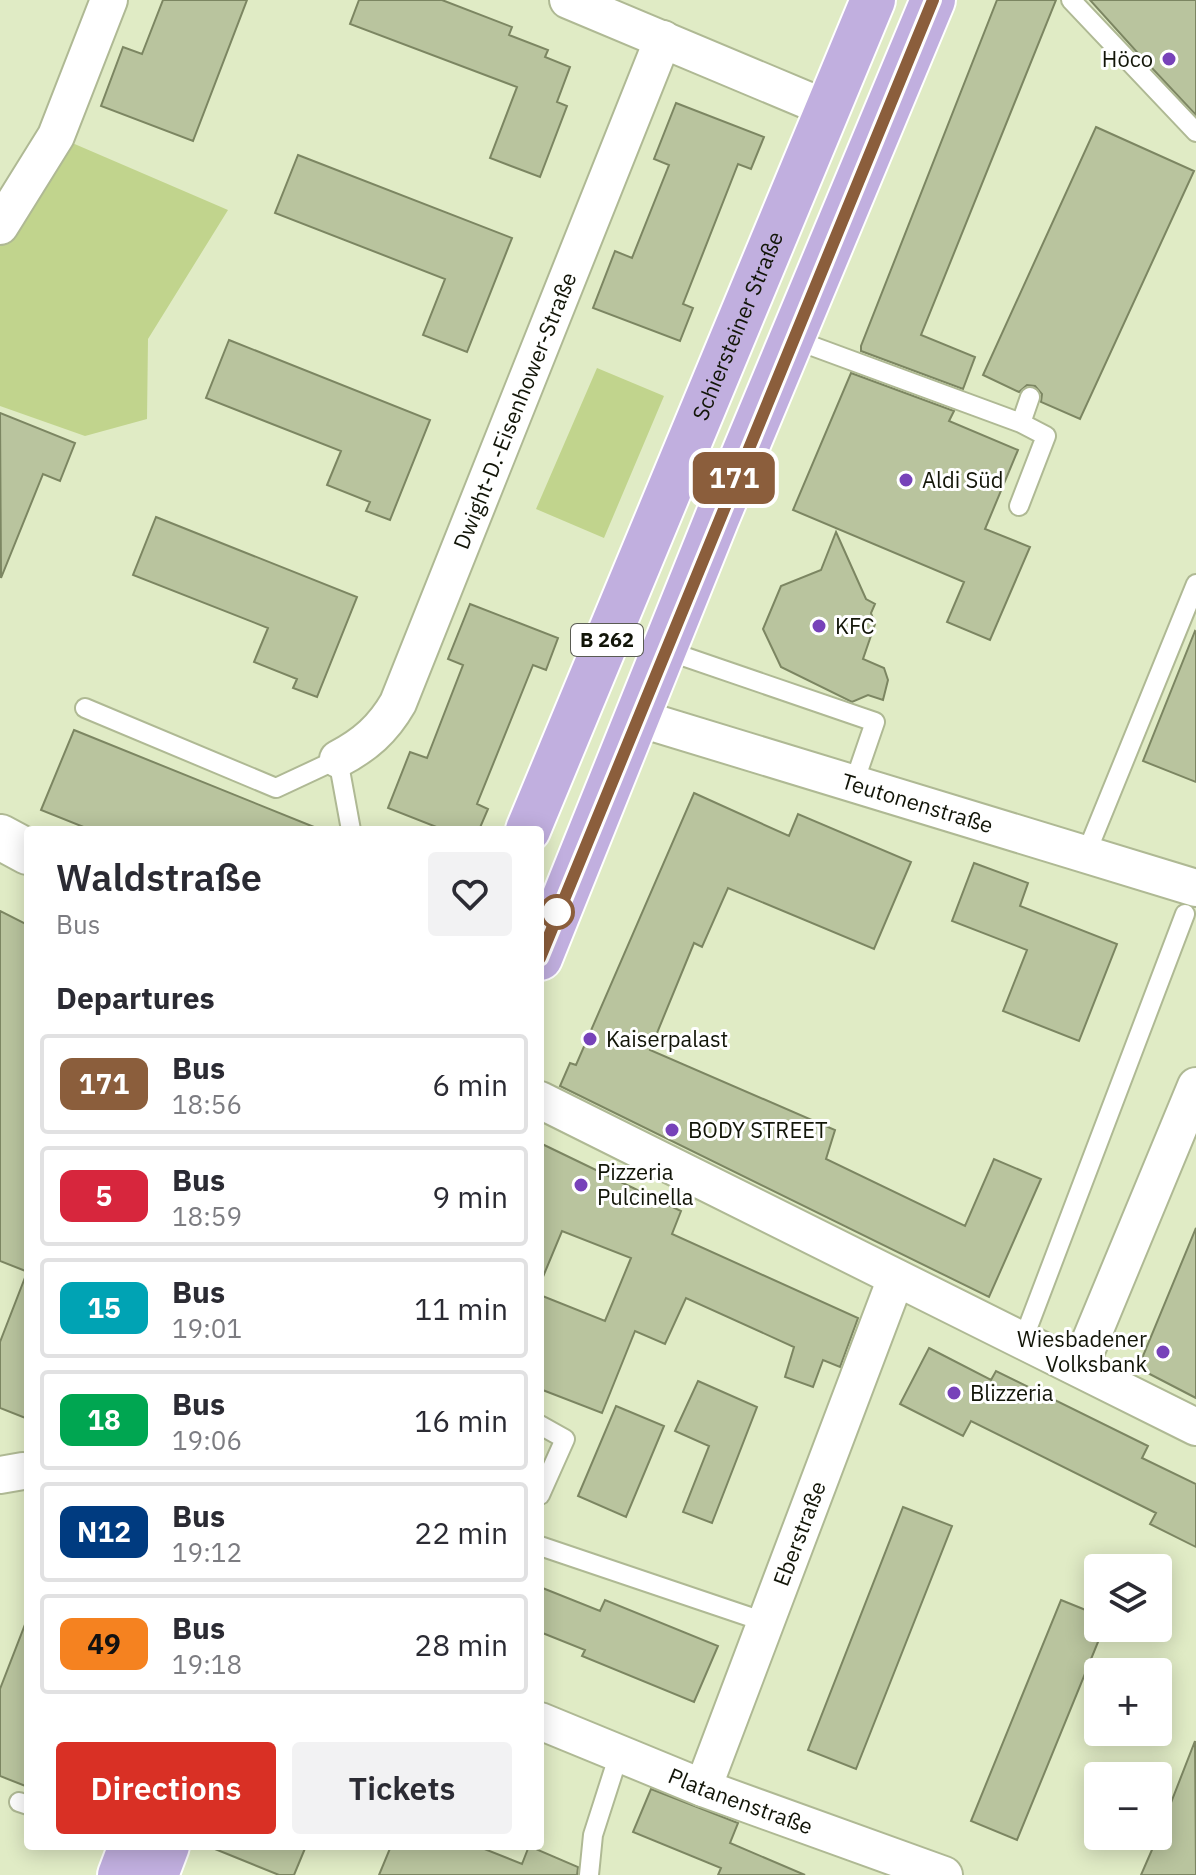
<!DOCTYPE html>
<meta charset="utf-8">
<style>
body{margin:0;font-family:"IBM Plex Sans",sans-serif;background:#f2f2f3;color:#2b2b33;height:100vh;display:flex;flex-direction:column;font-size:30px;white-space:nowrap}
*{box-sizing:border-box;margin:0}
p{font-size:26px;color:#7c7c81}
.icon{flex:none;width:44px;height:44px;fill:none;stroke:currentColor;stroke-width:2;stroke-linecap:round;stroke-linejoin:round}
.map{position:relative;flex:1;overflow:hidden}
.side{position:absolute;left:24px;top:826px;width:520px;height:1024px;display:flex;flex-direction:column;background:#fff;border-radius:8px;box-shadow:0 4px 20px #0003}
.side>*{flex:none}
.badge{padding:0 16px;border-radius:12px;font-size:28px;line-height:52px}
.tools{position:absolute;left:1084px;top:1554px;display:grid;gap:16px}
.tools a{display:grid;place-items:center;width:88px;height:88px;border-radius:8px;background:#fff;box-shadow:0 4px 20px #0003;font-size:40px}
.map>.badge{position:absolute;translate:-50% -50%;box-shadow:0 0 0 4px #fff}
h2{padding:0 32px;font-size:30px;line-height:72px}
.round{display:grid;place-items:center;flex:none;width:84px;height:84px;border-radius:8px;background:#f2f2f3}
.summary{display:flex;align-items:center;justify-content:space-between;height:136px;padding:0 32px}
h1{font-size:38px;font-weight:600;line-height:60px}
.button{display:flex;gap:16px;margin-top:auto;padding:16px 32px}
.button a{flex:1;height:92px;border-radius:8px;background:#d93025;color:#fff;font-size:32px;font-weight:600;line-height:92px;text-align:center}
.button a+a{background:#f2f2f3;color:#2b2b33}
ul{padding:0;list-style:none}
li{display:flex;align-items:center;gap:24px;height:100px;margin:0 16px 12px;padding:0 16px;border:4px solid #e1e1e2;border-radius:8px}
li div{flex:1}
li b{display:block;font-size:30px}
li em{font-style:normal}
li .badge{min-width:88px;font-weight:700;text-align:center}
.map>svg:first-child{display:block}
.green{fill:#c1d48d}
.building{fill:#b9c49e;stroke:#7c8662;stroke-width:2}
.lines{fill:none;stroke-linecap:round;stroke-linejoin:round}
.lane-casing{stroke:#afb994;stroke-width:22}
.street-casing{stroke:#afb994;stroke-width:40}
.secondary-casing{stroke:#afb994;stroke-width:48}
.primary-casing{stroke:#fff;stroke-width:48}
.lane{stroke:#fff;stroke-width:18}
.street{stroke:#fff;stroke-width:36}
.secondary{stroke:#fff;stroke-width:44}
.primary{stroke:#c1afdf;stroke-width:44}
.line-casing{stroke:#fff;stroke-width:18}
.line{stroke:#8b5e3c;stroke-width:12}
.poi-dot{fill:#7742b9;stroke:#fff;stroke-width:3}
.stop-dot{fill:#fff;stroke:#8b5e3c;stroke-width:4}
.labels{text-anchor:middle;stroke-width:6;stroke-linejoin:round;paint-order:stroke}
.shield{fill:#fff;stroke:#595b52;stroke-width:2}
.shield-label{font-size:20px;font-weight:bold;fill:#121508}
.poi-label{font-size:22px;fill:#121508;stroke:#fff;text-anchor:start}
.street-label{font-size:22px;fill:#121508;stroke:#fff}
</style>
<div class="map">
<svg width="1196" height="1875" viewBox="0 0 1196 1875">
<rect width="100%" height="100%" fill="#e0ebc5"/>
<!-- green -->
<path class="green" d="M 56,136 L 228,210 L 148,339 L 147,419 L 85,436 L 0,406 L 0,226 Z
M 597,368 L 664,396 L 604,538 L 536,509 Z"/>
<!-- building -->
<path class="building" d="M 163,0 L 247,0 L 193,141 L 101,106 L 123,47 L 142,54 Z
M 359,0 L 442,0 L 512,27 L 509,35 L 548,50 L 545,57 L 570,67 L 557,102 L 567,106 L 540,177 L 490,158 L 517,87 L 350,24 Z
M 997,0 L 1056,0 L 921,335 L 975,357 L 963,389 L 861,351 L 861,346 Z
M 1090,0 L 1196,0 L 1196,115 L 1136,51 Z
M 676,103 L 764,137 L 751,169 L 738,164 L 683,304 L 693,308 L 680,341 L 593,308 L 615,251 L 632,258 L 669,165 L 654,159 Z
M 1096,127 L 1194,171 L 1080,419 L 1041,402 L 1042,394 L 1035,386 L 1027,385 L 1019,392 L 983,375 Z
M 298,155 L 512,238 L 467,352 L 423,335 L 445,279 L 275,213 Z
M 229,340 L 430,420 L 390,520 L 366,511 L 370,502 L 327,485 L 341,451 L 206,398 Z
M 851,373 L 954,411 L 949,421 L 1018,450 L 985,529 L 1030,547 L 990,640 L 947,622 L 964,582 L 793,510 Z
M 0,413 L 75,443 L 60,481 L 43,474 L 1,578 Z
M 156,517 L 357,597 L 317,697 L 293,688 L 297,679 L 254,662 L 268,628 L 133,575 Z
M 836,532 L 866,599 L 875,604 L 871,613 L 875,624 L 863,659 L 884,668 L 888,680 L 883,700 L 868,695 L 852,702 L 781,667 L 763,629 L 781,586 L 821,570 Z
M 470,604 L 558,638 L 546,670 L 533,665 L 477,804 L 488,809 L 479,830 L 444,830 L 388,808 L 410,752 L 427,758 L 463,665 L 448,659 Z
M 1195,631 L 1196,632 L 1196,782 L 1143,761 Z
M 74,730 L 319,829 L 319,830 L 91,830 L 41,810 Z
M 694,793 L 789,836 L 798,814 L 911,862 L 874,949 L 728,888 L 702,947 L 694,943 L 650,1050 L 835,1130 L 826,1159 L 965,1226 L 994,1159 L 1041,1179 L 989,1297 L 560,1086 L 570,1063 L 576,1065 Z
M 974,863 L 1028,883 L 1020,906 L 1117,944 L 1079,1041 L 1003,1011 L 1027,950 L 952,921 Z
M 0,911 L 28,925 L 28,1272 L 0,1261 Z
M 540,1143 L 681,1211 L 672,1234 L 858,1318 L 840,1367 L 823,1360 L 813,1387 L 785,1377 L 794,1347 L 686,1298 L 665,1344 L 635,1331 L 602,1413 L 540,1389 L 540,1295 L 605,1321 L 631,1258 L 562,1231 L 540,1284 Z
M 1196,1228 L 1196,1398 L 1138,1368 Z
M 26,1275 L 28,1275 L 28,1419 L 0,1408 L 0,1342 Z
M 929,1348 L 991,1380 L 996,1371 L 1148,1446 L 1142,1458 L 1196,1484 L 1196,1547 L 1150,1524 L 1156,1513 L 971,1421 L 963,1436 L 900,1404 Z
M 698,1381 L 757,1407 L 712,1523 L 683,1512 L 709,1446 L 675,1431 Z
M 616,1406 L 664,1426 L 626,1517 L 578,1496 Z
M 903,1507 L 952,1526 L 856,1769 L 808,1750 Z
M 540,1587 L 600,1611 L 605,1600 L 718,1646 L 694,1702 L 582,1656 L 585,1650 L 540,1632 Z
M 1061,1600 L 1098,1615 L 1098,1642 L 1017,1840 L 971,1821 Z
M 26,1622 L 28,1623 L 28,1787 L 0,1776 L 0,1689 Z
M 1195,1741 L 1196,1875 L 1141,1875 L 1158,1836 Z
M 651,1789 L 738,1823 L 730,1843 L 805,1875 L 718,1875 L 721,1868 L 633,1832 Z
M 306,1846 L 294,1875 L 279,1875 L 210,1847 Z
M 391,1846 L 477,1846 L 522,1864 L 529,1846 L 578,1867 L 577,1875 L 379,1875 Z"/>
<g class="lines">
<defs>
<path id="lane" d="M 1071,0 L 1196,132
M 793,339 L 1021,423 L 1030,397
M 1019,506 L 1046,436 L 1021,423
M 665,650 L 875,722 L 854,783
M 85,708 L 276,788 L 338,759 L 351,830
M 1086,854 L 1196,584
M 1023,1340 L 1185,914
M 540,1425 L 565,1439 L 540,1495
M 540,1546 L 765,1622
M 19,1802 L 28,1805
M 589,1875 L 593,1835 L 619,1754"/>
<g id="street">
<path d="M 568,0 L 828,109"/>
<path d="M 0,226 L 56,136 L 109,0"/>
<path id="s1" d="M 638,718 L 1196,888"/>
<path id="s2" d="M 338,759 C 365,745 383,729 398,703 L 663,39"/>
<path d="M 540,1100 L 1196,1427"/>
<path d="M 1079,1368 L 1196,1086"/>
<path d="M 0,1475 L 23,1471"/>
<path id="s3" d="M 540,1721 L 703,1788 L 944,1875"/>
<path id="s4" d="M 703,1788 L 896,1278"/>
</g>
<path id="secondary" d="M 0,837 L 28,852"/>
<g id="primary">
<path id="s5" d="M 528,830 L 873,0"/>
<path d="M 540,958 L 717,518 L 933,0"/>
<path d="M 120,1875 L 131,1846"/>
<path d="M 156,1875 L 167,1846"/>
</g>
</defs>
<!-- lane casing -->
<use href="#lane" class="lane-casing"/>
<!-- street casing -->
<use href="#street" class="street-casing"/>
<!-- secondary casing -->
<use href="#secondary" class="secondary-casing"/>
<!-- primary casing -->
<use href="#primary" class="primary-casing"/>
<!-- lane -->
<use href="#lane" class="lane"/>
<!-- street -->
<use href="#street" class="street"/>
<!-- secondary -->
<use href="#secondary" class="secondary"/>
<!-- primary -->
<use href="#primary" class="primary"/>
</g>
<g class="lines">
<defs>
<path id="line" d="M 540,958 L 933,0"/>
</defs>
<!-- line casing -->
<use href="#line" class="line-casing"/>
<!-- line -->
<use href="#line" class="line"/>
</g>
<!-- markers -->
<g class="poi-dot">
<circle cx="1169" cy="59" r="8"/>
<circle cx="906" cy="480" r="8"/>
<circle cx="819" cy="626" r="8"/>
<circle cx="590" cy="1039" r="8"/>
<circle cx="672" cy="1130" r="8"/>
<circle cx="581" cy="1185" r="8"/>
<circle cx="1163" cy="1352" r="8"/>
<circle cx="954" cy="1393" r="8"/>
</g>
<circle class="stop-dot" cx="557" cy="912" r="16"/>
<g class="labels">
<!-- shield labels -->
<rect class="shield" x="571" y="624" width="72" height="32" rx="6"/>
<g class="shield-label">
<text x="607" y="647">B 262</text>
</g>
<!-- poi labels -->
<g class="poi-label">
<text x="1153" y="67" text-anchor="end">Höco</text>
<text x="922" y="488">Aldi Süd</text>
<text x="835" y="634">KFC</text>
<text x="606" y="1047">Kaiserpalast</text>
<text x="688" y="1138">BODY STREET</text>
<text x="597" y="1180">Pizzeria<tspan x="597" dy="25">Pulcinella</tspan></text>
<text x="1147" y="1347" text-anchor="end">Wiesbadener<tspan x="1147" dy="25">Volksbank</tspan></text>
<text x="970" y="1401">Blizzeria</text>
</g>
<!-- street labels -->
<g class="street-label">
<text dy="8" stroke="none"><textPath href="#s5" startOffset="546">Schiersteiner Straße</textPath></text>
<text dy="8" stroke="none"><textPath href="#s2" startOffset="398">Dwight-D.-Eisenhower-Straße</textPath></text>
<text dy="8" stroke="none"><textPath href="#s1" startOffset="292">Teutonenstraße</textPath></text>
<text dy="8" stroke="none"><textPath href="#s4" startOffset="272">Eberstraße</textPath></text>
<text dy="8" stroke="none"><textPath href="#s3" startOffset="216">Platanenstraße</textPath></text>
</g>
</g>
</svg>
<div class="tools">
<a><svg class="icon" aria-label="layers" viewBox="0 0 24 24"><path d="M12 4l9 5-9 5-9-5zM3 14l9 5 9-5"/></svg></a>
<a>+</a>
<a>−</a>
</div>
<b class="badge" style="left:734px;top:478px;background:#8b5e3c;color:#fff">171</b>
<section class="side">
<div class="summary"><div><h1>Waldstraße</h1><p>Bus</p></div><a class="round"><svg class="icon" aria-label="heart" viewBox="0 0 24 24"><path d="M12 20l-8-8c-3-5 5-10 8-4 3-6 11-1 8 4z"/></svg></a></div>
<h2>Departures</h2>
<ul>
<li><span class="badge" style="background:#8b5e3c;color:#fff">171</span><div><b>Bus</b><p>18:56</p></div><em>6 min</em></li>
<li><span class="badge" style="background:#d7263d;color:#fff">5</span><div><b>Bus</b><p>18:59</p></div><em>9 min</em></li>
<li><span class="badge" style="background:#00a3b4;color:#fff">15</span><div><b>Bus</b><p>19:01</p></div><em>11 min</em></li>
<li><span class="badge" style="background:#00a651;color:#fff">18</span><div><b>Bus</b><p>19:06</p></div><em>16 min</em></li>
<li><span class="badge" style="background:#003b80;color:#fff">N12</span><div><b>Bus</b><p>19:12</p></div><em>22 min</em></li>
<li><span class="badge" style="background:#f58220;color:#111">49</span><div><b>Bus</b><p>19:18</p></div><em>28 min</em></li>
</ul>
<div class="button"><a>Directions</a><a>Tickets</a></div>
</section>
</div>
